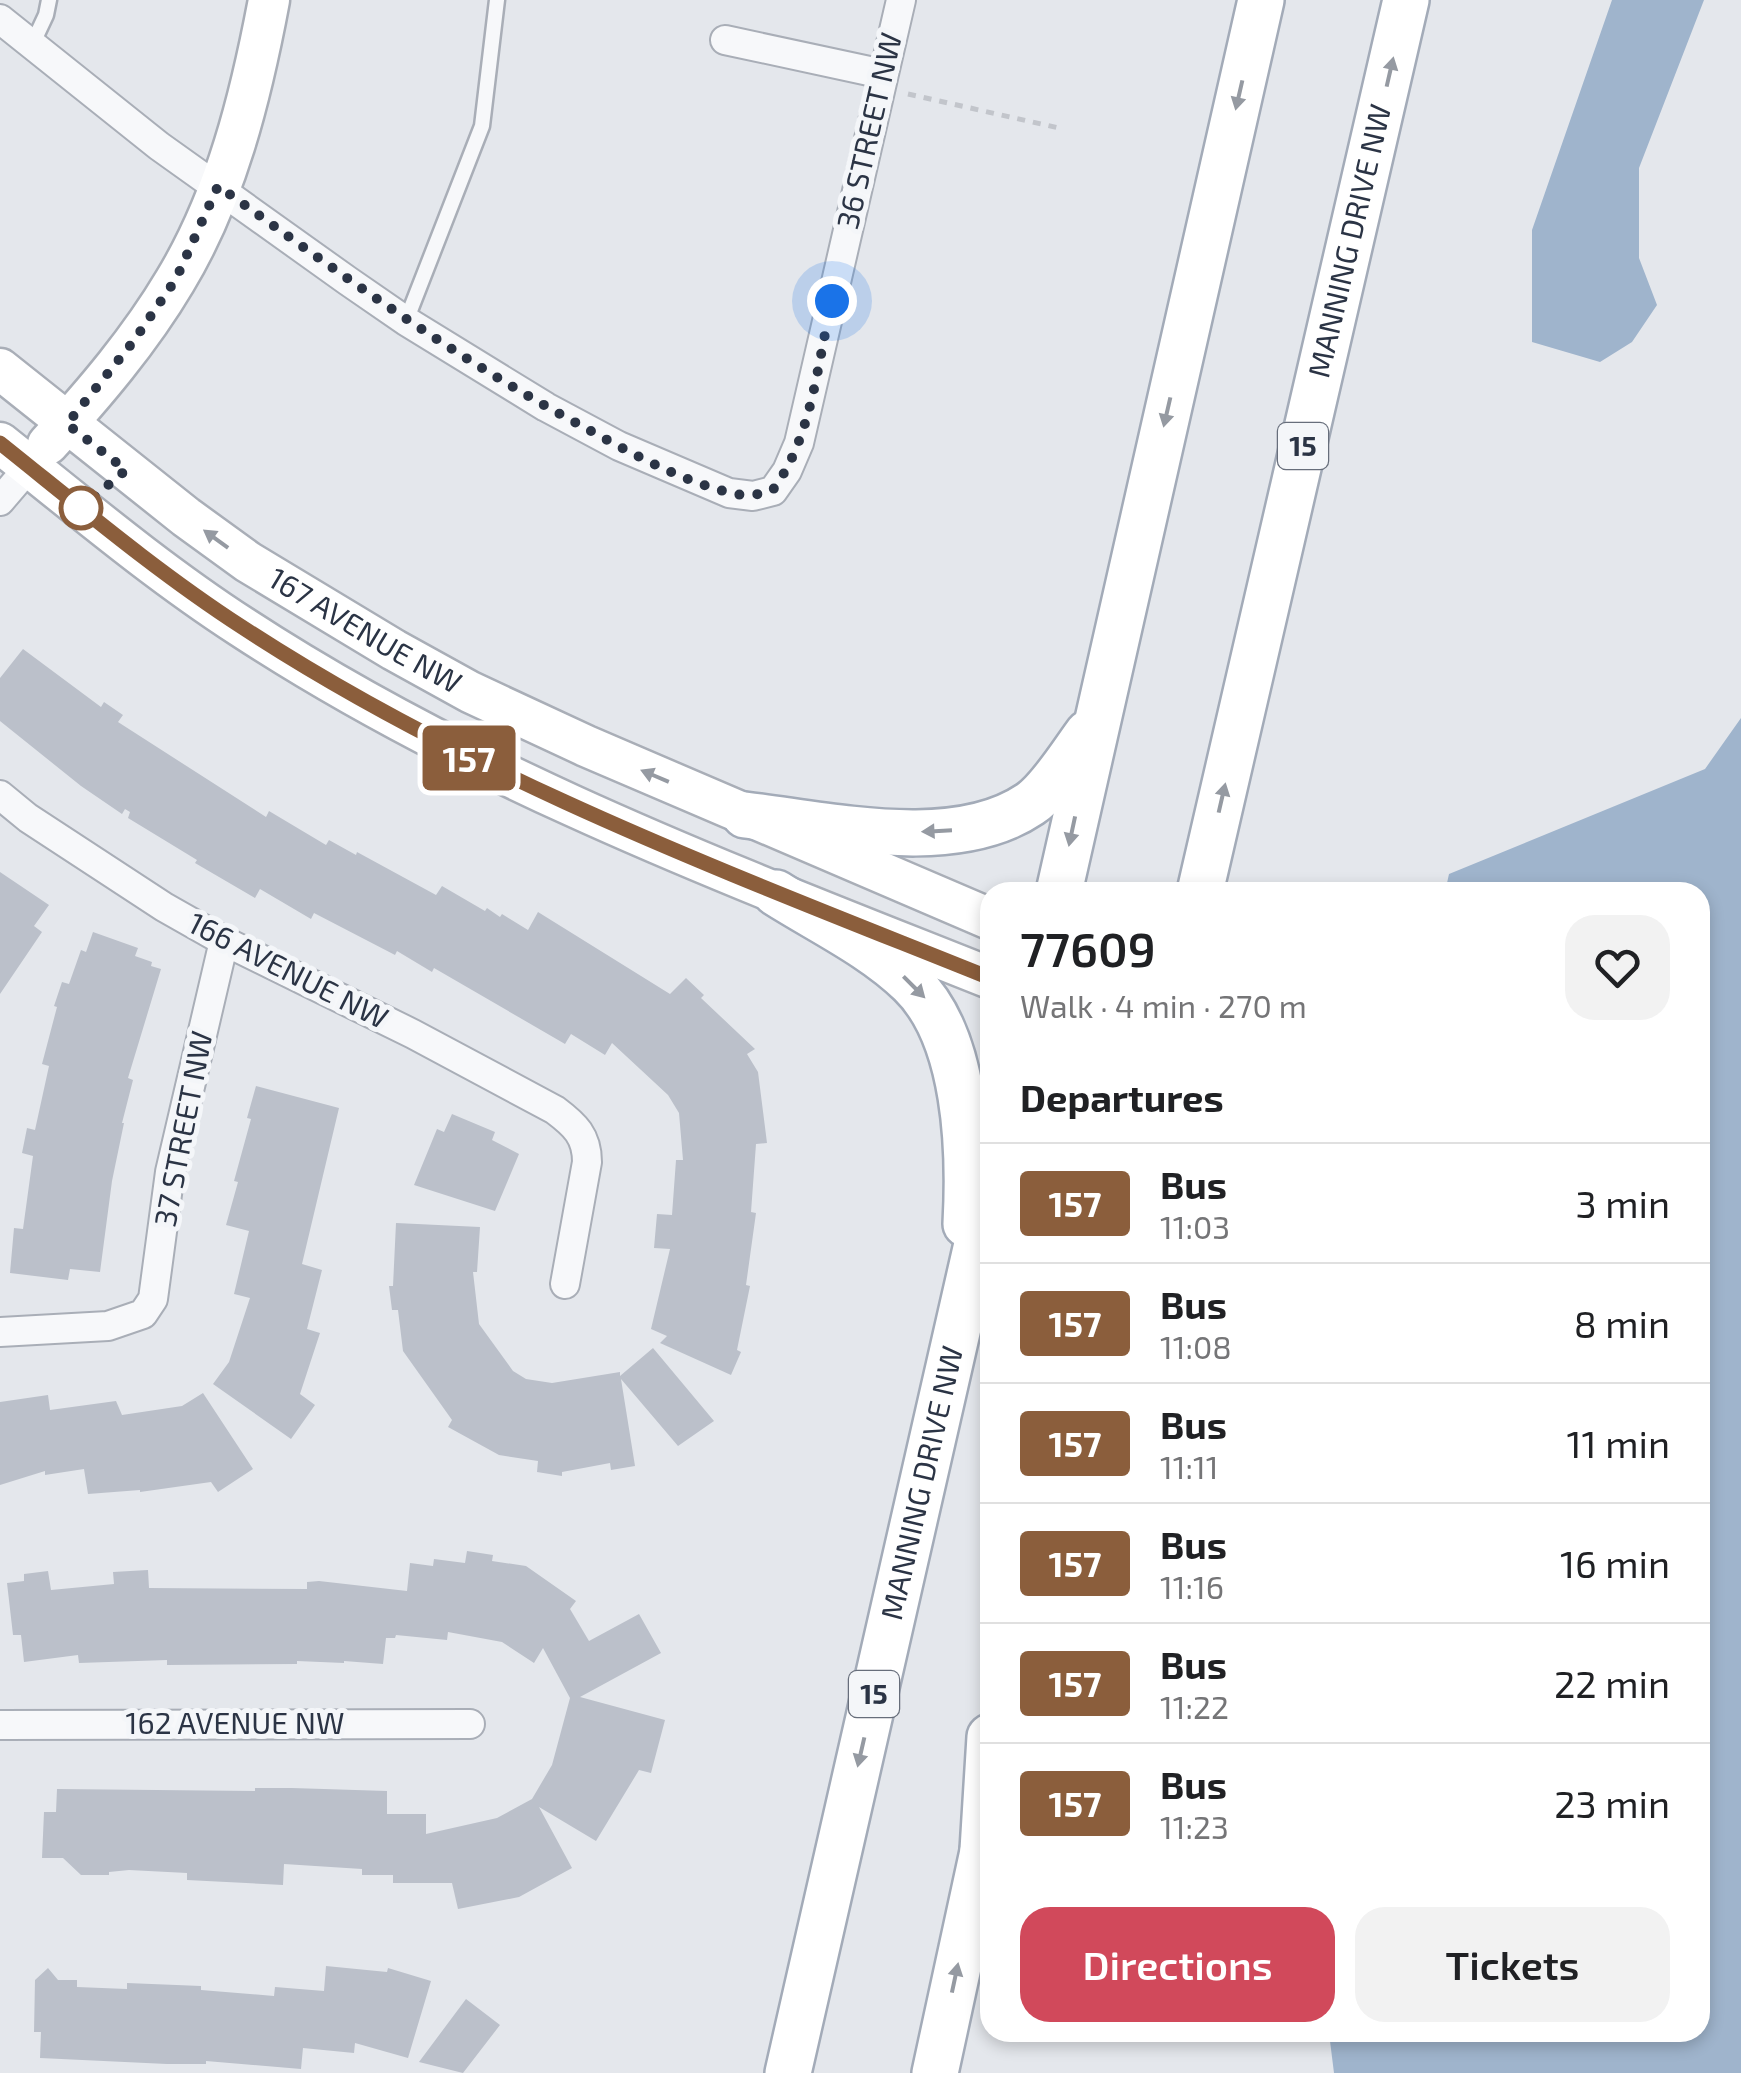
<!DOCTYPE html>
<meta charset="utf-8">
<style>
body{margin:0;font-family:"Exo 2",sans-serif;background:#f2f2f2;color:#202124;height:100vh;display:flex;flex-direction:column;font-size:38px;white-space:nowrap}
*{box-sizing:border-box;margin:0}
p{font-size:32px;color:#757577}
.icon{flex:none;width:55px;height:55px;fill:none;stroke:currentColor;stroke-width:2;stroke-linecap:round;stroke-linejoin:round}
.map{position:relative;flex:1;overflow:hidden}
.details{position:absolute;left:980px;top:882px;width:730px;height:1160px;display:flex;flex-direction:column;background:#fff;border-radius:30px;box-shadow:0 5px 15px #0003}
.details>*{flex:none}
.badge{padding:0 20px;border-radius:8px;font-size:35px;line-height:65px}
.you{position:absolute;width:50px;height:50px;margin:-25px;border:8px solid #fff;border-radius:50%;background:#1a73e8;box-shadow:0 0 0 15px #1a73e833}
.map>.badge{position:absolute;translate:-50% -50%;box-shadow:0 0 0 5px #fff}
h2{padding:0 40px;font-size:38px;line-height:90px}
.round{display:grid;place-items:center;flex:none;width:105px;height:105px;border-radius:30px;background:#f2f2f2}
.head{display:flex;align-items:center;justify-content:space-between;height:170px;padding:0 40px}
h1{font-size:48px;font-weight:600;line-height:75px}
.button{display:flex;gap:20px;margin-top:auto;padding:20px 40px}
.button a{flex:1;height:115px;border-radius:30px;background:#d1495b;color:#fff;font-size:40px;font-weight:600;line-height:115px;text-align:center}
.button a+a{background:#f2f2f2;color:#202124}
ul{padding:0;list-style:none}
li{display:flex;align-items:center;gap:30px;height:120px;padding:0 40px;border-top:2px solid #e0e0e0}
li div{flex:1}
li b{display:block;font-size:38px}
li em{font-style:normal}
li .badge{min-width:110px;font-weight:700;text-align:center}
.map>svg:first-child{display:block}
.water{fill:#9fb4cc}
.building{fill:#bbc0ca}
.lines{fill:none;stroke-linecap:round;stroke-linejoin:round}
.lane-casing{stroke:#a9aeb7;stroke-width:19}
.street-casing{stroke:#a9aeb7;stroke-width:32}
.secondary-casing{stroke:#a9aeb7;stroke-width:45}
.primary-casing{stroke:#a3abb8;stroke-width:50}
.path{stroke:#c2c5cb;stroke-width:5;stroke-dasharray:8 8;stroke-linecap:butt}
.lane{stroke:#f7f8fa;stroke-width:14}
.street{stroke:#f7f8fa;stroke-width:28}
.secondary{stroke:#fff;stroke-width:40}
.primary{stroke:#fff;stroke-width:45}
.oneway{fill:#959aa2}
.line-casing{stroke:#fff;stroke-width:22}
.line{stroke:#8b5e3c;stroke-width:15}
.walk{stroke:#2b3445;stroke-width:10;stroke-dasharray:0 18}
.stop-dot{fill:#fff;stroke:#8b5e3c;stroke-width:5}
.labels{text-anchor:middle;stroke-width:10;stroke-linejoin:round;paint-order:stroke}
.shield{fill:#f4f6f9;stroke:#676e7b;stroke-width:2.5}
.shield-label{font-size:28px;font-weight:bold;fill:#2b3445}
.street-label{font-size:30px;fill:#2b3445;stroke:#f4f6f9}
</style>
<div class="map">
<svg width="1741" height="2073" viewBox="0 0 1741 2073">
<rect width="100%" height="100%" fill="#e4e7ec"/>
<!-- water -->
<path class="water" d="M 1612,0 L 1704,0 L 1639,168 L 1639,258 L 1657,305 L 1632,342 L 1600,362 L 1532,342 L 1532,230 Z
M 1741,718 L 1741,2073 L 1334,2073 L 1329,2033 L 1700,2032 L 1700,892 L 1445,892 L 1449,874 L 1705,769 Z"/>
<!-- building -->
<path class="building" d="M 23,649 L 101,707 L 104,702 L 123,715 L 118,722 L 266,817 L 269,811 L 326,845 L 329,840 L 356,855 L 357,852 L 436,895 L 442,886 L 485,911 L 487,908 L 500,917 L 502,914 L 528,930 L 538,912 L 670,994 L 686,978 L 704,995 L 701,998 L 755,1049 L 747,1054 L 758,1072 L 767,1143 L 756,1144 L 751,1212 L 756,1213 L 746,1285 L 750,1286 L 737,1350 L 741,1352 L 731,1375 L 660,1343 L 667,1336 L 651,1329 L 670,1249 L 654,1248 L 657,1214 L 672,1215 L 676,1160 L 683,1160 L 679,1113 L 668,1095 L 612,1043 L 605,1055 L 571,1034 L 565,1044 L 434,968 L 432,972 L 397,951 L 395,955 L 314,913 L 311,919 L 260,889 L 255,898 L 195,863 L 197,860 L 128,818 L 130,812 L 125,809 L 122,814 L 81,786 L 0,721 L 0,678 Z
M 0,872 L 49,905 L 34,926 L 42,932 L 0,994 Z
M 93,932 L 138,948 L 135,956 L 152,962 L 151,966 L 161,969 L 128,1078 L 133,1080 L 122,1123 L 124,1123 L 112,1181 L 100,1272 L 70,1269 L 68,1280 L 10,1273 L 14,1228 L 23,1229 L 33,1156 L 22,1153 L 27,1128 L 35,1130 L 49,1066 L 42,1064 L 57,1007 L 54,1006 L 62,982 L 69,984 L 81,950 L 86,952 Z
M 256,1086 L 339,1108 L 302,1264 L 322,1270 L 307,1329 L 320,1333 L 300,1394 L 315,1405 L 291,1439 L 213,1384 L 229,1362 L 250,1298 L 234,1294 L 249,1231 L 226,1225 L 238,1182 L 234,1181 L 251,1119 L 247,1118 Z
M 452,1114 L 495,1132 L 492,1140 L 519,1154 L 495,1211 L 414,1185 L 437,1129 L 444,1132 Z
M 396,1223 L 480,1227 L 477,1272 L 473,1272 L 479,1324 L 513,1371 L 526,1379 L 552,1383 L 620,1372 L 620,1376 L 653,1348 L 714,1421 L 678,1446 L 621,1379 L 635,1466 L 611,1470 L 610,1463 L 562,1472 L 562,1476 L 537,1472 L 538,1461 L 499,1455 L 448,1427 L 452,1420 L 403,1351 L 398,1310 L 392,1310 L 389,1286 L 393,1286 Z
M 203,1393 L 253,1469 L 218,1492 L 211,1482 L 140,1492 L 140,1490 L 88,1494 L 84,1469 L 45,1475 L 45,1471 L 0,1485 L 0,1402 L 48,1395 L 50,1410 L 116,1401 L 122,1415 L 182,1406 Z
M 467,1551 L 493,1555 L 492,1561 L 526,1566 L 576,1601 L 570,1609 L 589,1641 L 639,1614 L 661,1653 L 580,1697 L 665,1720 L 651,1773 L 639,1770 L 596,1841 L 539,1807 L 572,1868 L 519,1897 L 458,1909 L 452,1883 L 393,1883 L 393,1875 L 362,1875 L 362,1869 L 284,1864 L 283,1885 L 187,1880 L 187,1873 L 129,1870 L 109,1872 L 109,1875 L 81,1875 L 63,1858 L 42,1858 L 44,1812 L 56,1812 L 57,1789 L 255,1791 L 255,1788 L 292,1788 L 387,1791 L 387,1814 L 426,1814 L 426,1834 L 497,1818 L 532,1799 L 552,1765 L 570,1698 L 543,1648 L 534,1663 L 502,1642 L 448,1632 L 447,1640 L 396,1635 L 395,1638 L 386,1638 L 383,1664 L 344,1661 L 344,1663 L 297,1661 L 297,1664 L 167,1665 L 167,1660 L 79,1663 L 78,1655 L 24,1662 L 21,1635 L 13,1635 L 7,1583 L 24,1581 L 24,1574 L 48,1571 L 51,1590 L 114,1584 L 113,1572 L 148,1570 L 149,1588 L 307,1589 L 307,1582 L 319,1581 L 407,1591 L 410,1563 L 433,1566 L 434,1559 L 465,1563 Z
M 326,1966 L 387,1972 L 388,1968 L 431,1981 L 408,2058 L 355,2043 L 354,2053 L 303,2048 L 301,2069 L 206,2061 L 206,2064 L 167,2064 L 40,2058 L 41,2032 L 34,2032 L 35,1980 L 48,1968 L 58,1980 L 77,1980 L 77,1987 L 127,1989 L 127,1983 L 201,1986 L 201,1990 L 274,1996 L 275,1987 L 324,1991 Z
M 466,1999 L 500,2025 L 463,2073 L 419,2062 Z"/>
<g class="lines">
<defs>
<path id="lane" d="M 32,45 L 46,15 L 49,0
M 406,321 L 482,126 L 497,0"/>
<path id="street" d="M 0,19 L 159,146 L 348,281 L 406,321 L 546,407 L 619,446 L 729,493 L 753,496 L 773,491 L 787,471 L 799,443 L 901,0
M 725,40 L 883,74
M 0,501 L 41,453
M 0,795 L 28,818 L 164,907 L 224,941 L 413,1034 L 555,1110 C 575,1125 587,1136 587,1162 L 565,1284
M 0,1332 L 108,1326 L 143,1314 L 153,1299 L 170,1172 L 224,941
M 0,1725 L 470,1724"/>
<g id="secondary">
<path id="s1" d="M 0,369 L 186,517 L 248,562 L 394,650 L 470,692 L 586,746 L 990,919"/>
<path d="M 0,443 C 79,506 157,572 242,627 C 474,779 734,876 990,978"/>
<path d="M 48,444 C 94,394 140,340 175,281 C 226,197 251,96 269,0"/>
</g>
<g id="primary">
<path d="M 745,815 C 830,825 955,855 1030,804 C 1050,791 1073,753 1088,733"/>
<path d="M 1059,892 L 1261,0"/>
<path id="s2" d="M 1200,892 L 1406,0"/>
<path d="M 776,893 C 820,921 873,946 911,983 C 967,1037 970,1151 966,1224"/>
<path d="M 983,1850 L 990,1737"/>
<path id="s3" d="M 788,2073 L 990,1187"/>
<path d="M 935,2073 L 990,1819"/>
</g>
</defs>
<!-- lane casing -->
<use href="#lane" class="lane-casing"/>
<!-- street casing -->
<use href="#street" class="street-casing"/>
<!-- secondary casing -->
<use href="#secondary" class="secondary-casing"/>
<!-- primary casing -->
<use href="#primary" class="primary-casing"/>
<!-- path -->
<path class="path" d="M 908,94 L 1059,128"/>
<!-- lane -->
<use href="#lane" class="lane"/>
<!-- street -->
<use href="#street" class="street"/>
<!-- secondary -->
<use href="#secondary" class="secondary"/>
<!-- primary -->
<use href="#primary" class="primary"/>
</g>
<!-- one-way arrows -->
<defs><path id="oneway-solid" d="M-6-.8H1V-3.2L6.5 0L1 3.2V.8H-6Z" transform="scale(2.5)"/></defs>
<g class="oneway">
<use href="#oneway-solid" transform="translate(1390 72) rotate(-77)"/>
<use href="#oneway-solid" transform="translate(1239 95) rotate(103)"/>
<use href="#oneway-solid" transform="translate(1167 412) rotate(103)"/>
<use href="#oneway-solid" transform="translate(216 539) rotate(-144)"/>
<use href="#oneway-solid" transform="translate(655 776) rotate(-157)"/>
<use href="#oneway-solid" transform="translate(1222 798) rotate(-77)"/>
<use href="#oneway-solid" transform="translate(937 831) rotate(177)"/>
<use href="#oneway-solid" transform="translate(1072 831) rotate(102)"/>
<use href="#oneway-solid" transform="translate(914 987) rotate(45)"/>
<use href="#oneway-solid" transform="translate(861 1752) rotate(103)"/>
<use href="#oneway-solid" transform="translate(955 1978) rotate(-78)"/>
</g>
<g class="lines">
<defs>
<path id="line" d="M 0,443 C 79,506 157,572 242,627 C 474,779 734,875 990,978"/>
</defs>
<!-- line casing -->
<use href="#line" class="line-casing"/>
<!-- line -->
<use href="#line" class="line"/>
<!-- walk -->
<path class="walk" d="M 81,508 L 126,470 L 67,424 L 133,342 L 176,279 L 218,186 C 337,271 453,357 582,426 C 627,451 677,479 727,492 C 743,497 757,495 772,491 C 812,439 817,364 832,301"/>
</g>
<!-- markers -->
<circle class="stop-dot" cx="81" cy="508" r="20"/>
<g class="labels">
<!-- shield labels -->
<g class="shield">
<rect x="1278" y="423" width="50" height="46" rx="8"/>
<rect x="849" y="1671" width="50" height="46" rx="8"/>
</g>
<g class="shield-label">
<text x="1303" y="456">15</text>
<text x="874" y="1704">15</text>
</g>
<!-- street labels -->
<g class="street-label">
<text transform="translate(870 131) rotate(-77)" y="10">36 STREET NW</text>
<text dy="10" stroke="none"><textPath href="#s2" startOffset="668">MANNING DRIVE NW</textPath></text>
<text dy="10" stroke="none"><textPath href="#s1" startOffset="450">167 AVENUE NW</textPath></text>
<text transform="translate(288 971) rotate(27)" y="10">166 AVENUE NW</text>
<text transform="translate(184 1129) rotate(-79)" y="10">37 STREET NW</text>
<text dy="10" stroke="none"><textPath href="#s3" startOffset="605">MANNING DRIVE NW</textPath></text>
<text x="235" y="1734">162 AVENUE NW</text>
</g>
</g>
</svg>
<div class="you" style="left:832px;top:301px"></div>
<b class="badge" style="left:469px;top:758px;background:#8b5e3c;color:#fff">157</b>
<section class="details">
<div class="head"><div><h1>77609</h1><p>Walk · 4 min · 270 m</p></div><a class="round"><svg class="icon" aria-label="heart" viewBox="0 0 24 24"><path d="M12 20l-8-8c-3-5 5-10 8-4 3-6 11-1 8 4z"/></svg></a></div>
<h2>Departures</h2>
<ul>
<li><span class="badge" style="background:#8b5e3c;color:#fff">157</span><div><b>Bus</b><p>11:03</p></div><em>3 min</em></li>
<li><span class="badge" style="background:#8b5e3c;color:#fff">157</span><div><b>Bus</b><p>11:08</p></div><em>8 min</em></li>
<li><span class="badge" style="background:#8b5e3c;color:#fff">157</span><div><b>Bus</b><p>11:11</p></div><em>11 min</em></li>
<li><span class="badge" style="background:#8b5e3c;color:#fff">157</span><div><b>Bus</b><p>11:16</p></div><em>16 min</em></li>
<li><span class="badge" style="background:#8b5e3c;color:#fff">157</span><div><b>Bus</b><p>11:22</p></div><em>22 min</em></li>
<li><span class="badge" style="background:#8b5e3c;color:#fff">157</span><div><b>Bus</b><p>11:23</p></div><em>23 min</em></li>
</ul>
<div class="button"><a>Directions</a><a>Tickets</a></div>
</section>
</div>
